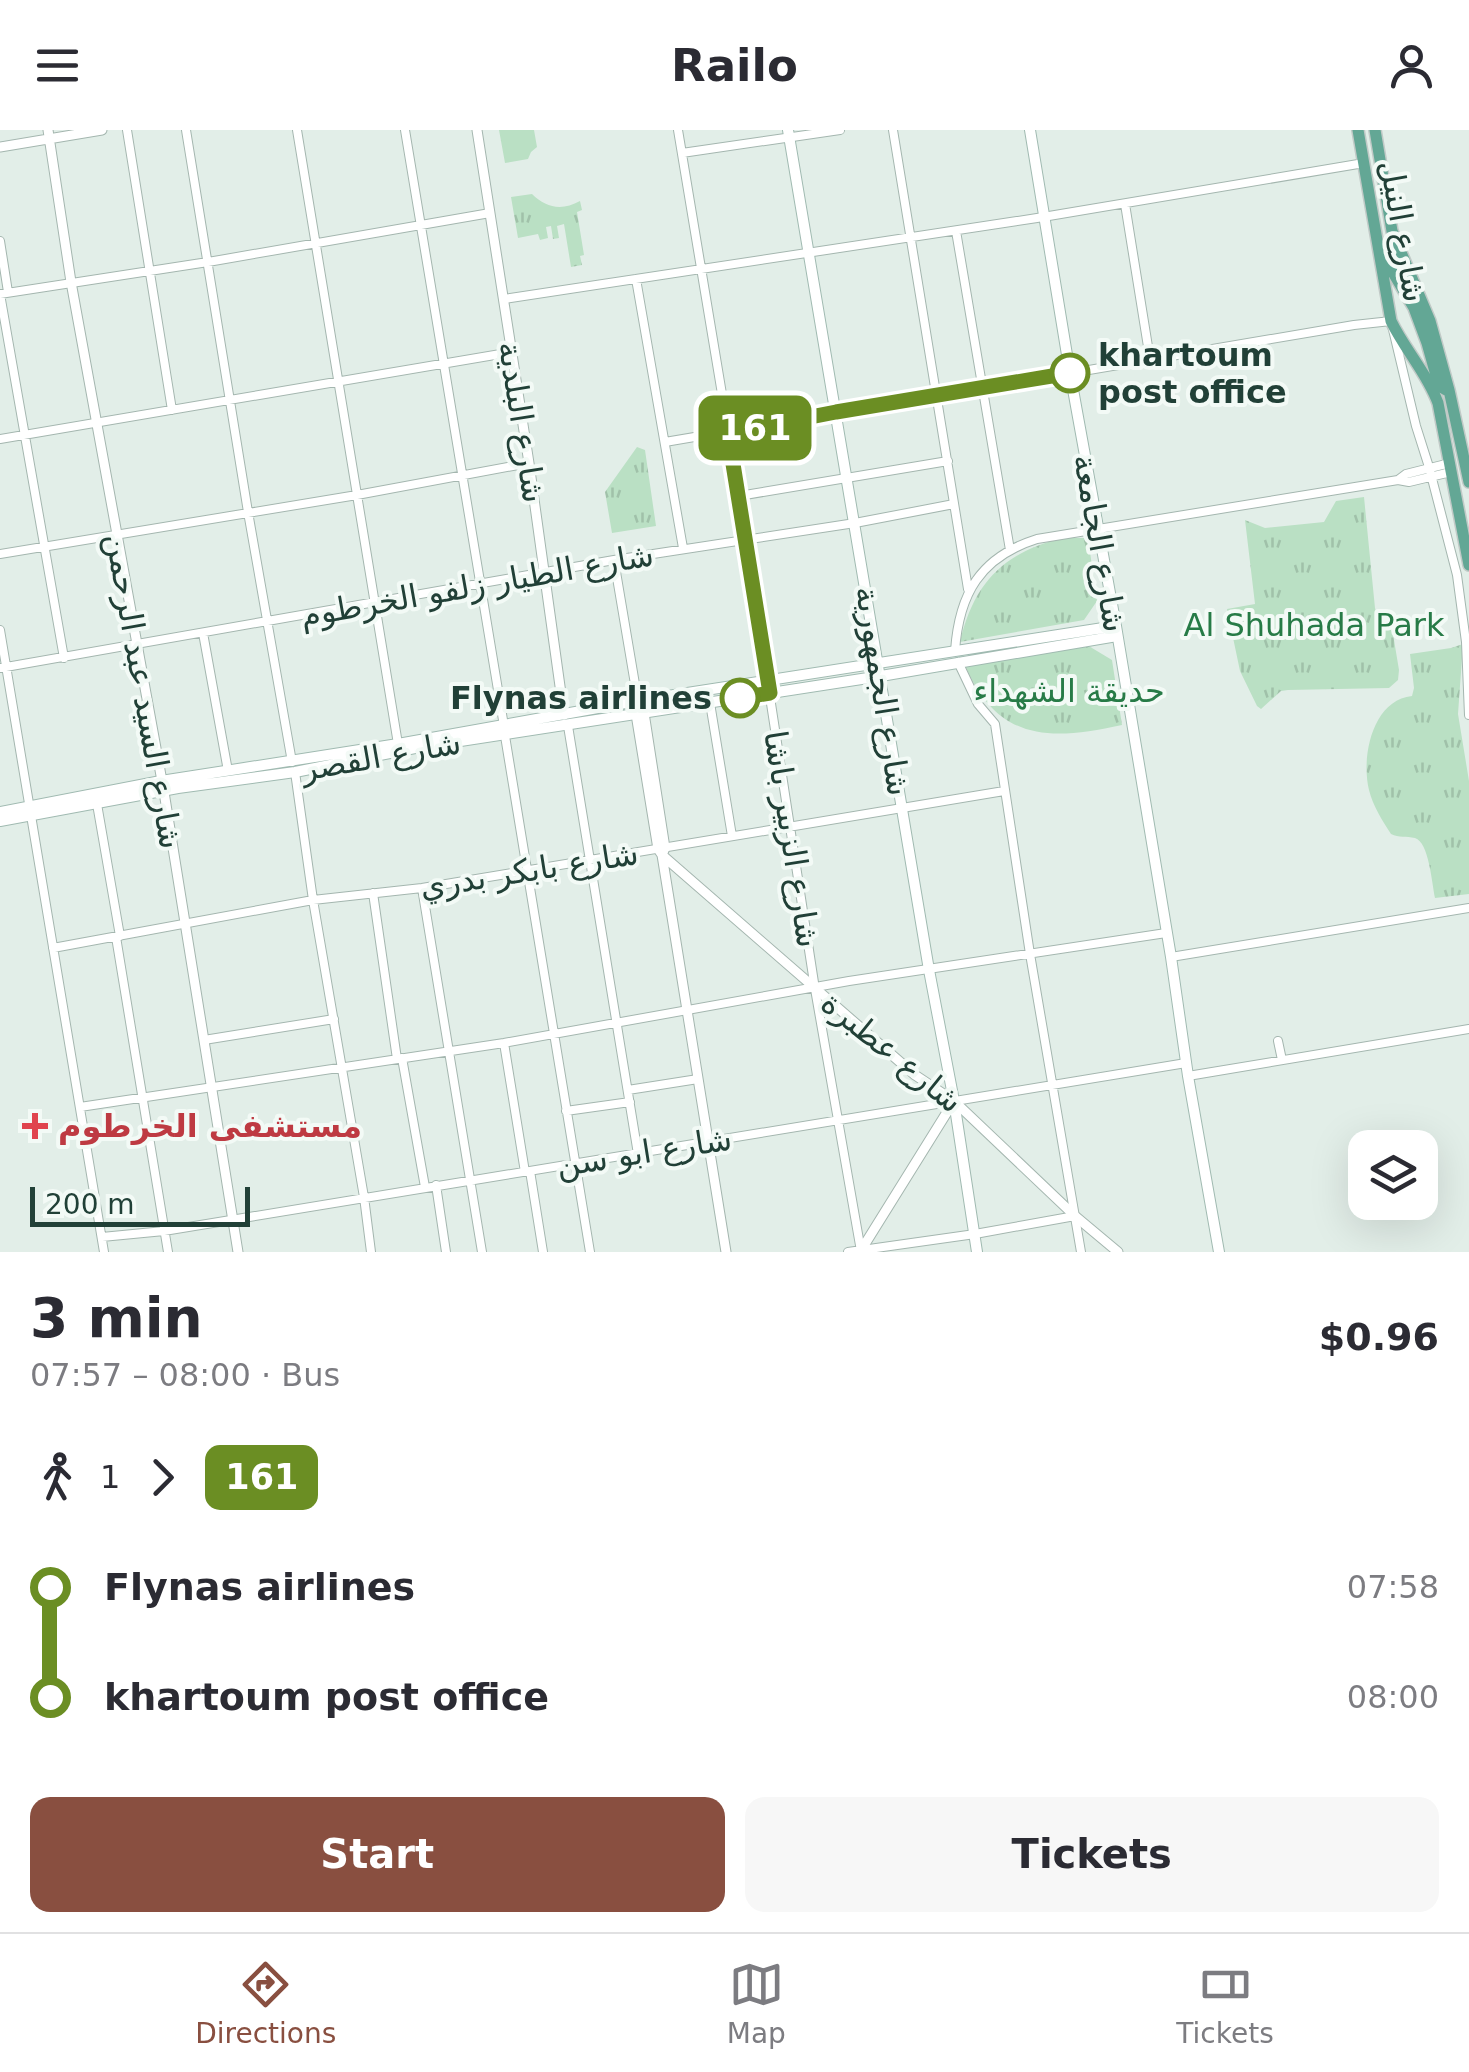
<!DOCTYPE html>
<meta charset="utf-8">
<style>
body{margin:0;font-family:"DejaVu Sans",Vazirmatn,sans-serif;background:#f7f7f7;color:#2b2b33;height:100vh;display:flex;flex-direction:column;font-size:38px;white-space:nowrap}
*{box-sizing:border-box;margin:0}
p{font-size:32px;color:#7c7c81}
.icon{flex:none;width:55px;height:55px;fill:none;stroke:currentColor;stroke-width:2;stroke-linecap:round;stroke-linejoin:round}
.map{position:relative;height:1122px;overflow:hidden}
.drawer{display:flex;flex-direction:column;background:#fff;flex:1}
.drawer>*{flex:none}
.badge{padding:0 20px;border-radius:15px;font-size:35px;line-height:65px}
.fabs{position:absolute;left:1348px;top:1000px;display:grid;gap:20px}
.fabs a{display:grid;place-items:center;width:90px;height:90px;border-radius:20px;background:#fff;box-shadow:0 10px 40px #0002;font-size:50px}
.scale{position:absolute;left:30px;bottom:25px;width:220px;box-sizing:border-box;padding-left:10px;border:5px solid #214037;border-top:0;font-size:28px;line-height:35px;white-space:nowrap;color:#214037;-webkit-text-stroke:8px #f3faf6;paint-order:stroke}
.map>.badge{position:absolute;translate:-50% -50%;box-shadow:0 0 0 5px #fff}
.legs{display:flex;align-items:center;gap:15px;height:110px;padding:0 30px;font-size:32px}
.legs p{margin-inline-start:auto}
.summary{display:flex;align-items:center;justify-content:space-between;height:170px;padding:0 30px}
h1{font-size:55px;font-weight:800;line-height:75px}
.action{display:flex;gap:20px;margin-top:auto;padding:20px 30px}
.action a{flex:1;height:115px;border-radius:20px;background:#894f40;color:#fff;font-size:40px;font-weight:800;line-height:115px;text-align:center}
.action a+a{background:#f7f7f7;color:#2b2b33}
ul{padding:0 30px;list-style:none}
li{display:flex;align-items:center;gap:35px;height:110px;font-size:38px}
li i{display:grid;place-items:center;width:15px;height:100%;margin:0 12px;background:currentColor}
li i::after{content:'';width:25px;height:25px;margin:-12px;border:8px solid;border-radius:50%;background:#fff}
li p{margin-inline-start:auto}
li:first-child i{background:linear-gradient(#0000 50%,currentColor 0)}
li:last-child i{background:linear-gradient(currentColor 50%,#0000 0)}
header{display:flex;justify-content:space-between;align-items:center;height:130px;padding:0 30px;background:#fff;font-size:45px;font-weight:800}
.tab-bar{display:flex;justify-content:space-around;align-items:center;height:140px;border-top:2px solid #e1e1e2;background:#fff;font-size:28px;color:#7c7c81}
.tab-bar a{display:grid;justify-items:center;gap:5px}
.tab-bar .active{color:#894f40}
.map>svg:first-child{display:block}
.grass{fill:url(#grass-tufts)}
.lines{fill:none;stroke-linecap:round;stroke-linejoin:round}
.minor-casing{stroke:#a4b6af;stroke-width:10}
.tertiary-casing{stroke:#a4b6af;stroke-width:11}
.secondary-casing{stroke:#a0bab1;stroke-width:12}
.primary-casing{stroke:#c1cac7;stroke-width:14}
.minor{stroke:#fff;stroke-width:8}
.tertiary{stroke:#fff;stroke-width:9}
.secondary{stroke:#fff;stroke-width:10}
.primary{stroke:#63a795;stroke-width:11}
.line-1-casing{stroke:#fff;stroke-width:22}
.line-1{stroke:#6b8e23;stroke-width:15}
.stop-1-dot{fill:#fff;stroke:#6b8e23;stroke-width:5}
.health-dot{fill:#e0444e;stroke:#f3faf6;stroke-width:4}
.labels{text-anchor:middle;stroke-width:8;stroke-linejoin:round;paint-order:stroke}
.street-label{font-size:32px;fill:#214037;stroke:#f3faf6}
.stop-label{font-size:32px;font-weight:bold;fill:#214037;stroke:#f3faf6;text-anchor:start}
.park-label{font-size:32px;fill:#277b47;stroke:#f3faf6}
.health-label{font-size:32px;font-weight:bold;fill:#be3a42;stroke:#f3faf6;text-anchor:start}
</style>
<header><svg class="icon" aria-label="menu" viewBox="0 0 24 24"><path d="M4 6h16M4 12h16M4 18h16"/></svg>Railo<svg class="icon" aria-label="person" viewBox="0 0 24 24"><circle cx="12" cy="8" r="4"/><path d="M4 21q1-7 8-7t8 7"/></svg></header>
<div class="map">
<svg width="1469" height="1122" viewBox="0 0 1469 1122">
<defs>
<pattern id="grass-tufts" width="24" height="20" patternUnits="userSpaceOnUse" patternTransform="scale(2.5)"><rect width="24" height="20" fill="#bae0c4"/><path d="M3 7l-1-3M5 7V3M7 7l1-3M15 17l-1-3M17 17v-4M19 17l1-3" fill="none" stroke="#a0c1a9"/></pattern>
</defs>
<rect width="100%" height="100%" fill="#e2eee8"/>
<!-- grass -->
<path class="grass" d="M 499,0 L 534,0 L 537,17 L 531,22 L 528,29 L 505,33 Z
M 532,64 C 546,78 562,81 580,71 L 582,80 L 577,82 L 584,125 L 580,126 L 582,135 L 571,137 L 564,94 L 557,96 L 559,108 L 553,109 L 551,96 L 546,97 L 548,108 L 540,110 L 538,104 L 518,108 L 511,67 Z
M 637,317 L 645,320 L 656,396 L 612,403 L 605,362 Z
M 1364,367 L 1375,478 L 1379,491 L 1392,498 L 1399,540 L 1398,550 L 1389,558 L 1288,560 L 1281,561 L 1261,579 L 1257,576 L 1240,541 L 1227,479 L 1255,474 L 1245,390 L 1265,398 L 1324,392 L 1336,371 Z
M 1062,408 L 1088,408 L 1097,471 L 1084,490 L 960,512 C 974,453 1003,423 1062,408 Z
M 1463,514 L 1458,584 L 1469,651 L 1469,764 L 1435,768 C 1432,754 1429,712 1415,708 C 1406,706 1399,708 1391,704 C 1382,690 1373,676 1369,660 C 1361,628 1372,570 1412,566 L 1414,558 L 1410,524 L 1451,518 Z
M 1087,515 L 1112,530 L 1122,595 C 1049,611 997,612 964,533 Z"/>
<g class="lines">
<defs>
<path id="minor" d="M 127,0 L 172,280
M 186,0 L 248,382 L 292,632
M 297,0 L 398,614
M 405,0 L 504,596
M 678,0 L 739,366 L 815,859 L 861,1121
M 893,0 L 968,459
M 682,23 L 840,0
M 1125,74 L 1150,229
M 956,101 L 1010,420
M 0,111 L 8,162
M 636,149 L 683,418
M 0,164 L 208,132 L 490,83
M 0,164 L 64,528
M 504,169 L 1037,88 L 1364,33
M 0,309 L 512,222
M 665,312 L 1354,195 L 1391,191 L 1416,296 L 1429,337 L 1457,445 L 1466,512 L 1469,585
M 1398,350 L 1406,344 L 1450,333
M 739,366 L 948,331
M 0,424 L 357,365 L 529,333
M 614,430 L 636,560 L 642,570
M 0,500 L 104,1122
M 203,503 L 228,641
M 955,521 C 959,464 980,427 1037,409 L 1398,350 L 1409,352 L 1451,342
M 958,532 L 978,574 L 995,594 L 1030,824 L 1081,1122
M 0,538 L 614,430 L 855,393 L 954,374
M 710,573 L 732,706
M 568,596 L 638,1024
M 505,606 L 590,1122
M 295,642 L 313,770 L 364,1067 L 371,1122
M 97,674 L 120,806
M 422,758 L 482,1122
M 373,763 L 397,929
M 116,807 L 168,1122
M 53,818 L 313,770 L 422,758 L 1004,661
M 1171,827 L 1469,778
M 204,910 L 334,889
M 1278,911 L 1282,930
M 504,913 L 525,1042
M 402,928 L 425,1057
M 1188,946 L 1469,899
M 628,960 L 698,949
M 80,977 L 504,913 L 849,851 L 1166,803
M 566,981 L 630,972
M 530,1041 L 543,1122
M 436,1055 L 446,1122
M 102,1107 L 164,1101 L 1186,933
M 848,1122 L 975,1104 L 1075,1086"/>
<path id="tertiary" d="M 48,0 L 71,152 L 164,662 L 238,1122
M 477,0 L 529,333 L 564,585
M 0,17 L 102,0
M 642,570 L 665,718 L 662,725
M 635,578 L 658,719 L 662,725 L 726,1122
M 662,725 L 915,945 L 954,971 L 1075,1086 L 1118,1122
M 860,1122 L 954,971"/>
<path id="secondary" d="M 788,0 L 929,840 L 954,971 L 977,1122
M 1030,0 L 1070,243 L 1116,496 L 1171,827 L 1188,946 L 1219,1122
M 0,682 L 161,651 L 398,614 L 642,570 L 1116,496
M 0,691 L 178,658 L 295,642 L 415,618 L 881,546 L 1117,506"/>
<path id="primary" d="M 1358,0 L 1391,191 C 1405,220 1427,243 1438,273 L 1469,435
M 1375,0 L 1392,101 L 1430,191 L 1449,260 L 1469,352
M 1383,126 L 1414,178 L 1427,213 L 1439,256 L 1446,260"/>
</defs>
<!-- minor casing -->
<use href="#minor" class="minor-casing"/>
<!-- tertiary casing -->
<use href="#tertiary" class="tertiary-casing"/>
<!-- secondary casing -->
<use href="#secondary" class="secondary-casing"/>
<!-- primary casing -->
<use href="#primary" class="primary-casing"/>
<!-- minor -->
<use href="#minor" class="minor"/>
<!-- tertiary -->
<use href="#tertiary" class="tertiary"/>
<!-- secondary -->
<use href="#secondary" class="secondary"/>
<!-- primary -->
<use href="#primary" class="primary"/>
</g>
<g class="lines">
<defs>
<path id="line-1" d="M 740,568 L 770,563 L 728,303 L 836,282 L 1070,243"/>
</defs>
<!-- line-1 casing -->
<use href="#line-1" class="line-1-casing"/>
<!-- line-1 -->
<use href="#line-1" class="line-1"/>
</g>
<!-- markers -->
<g class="stop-1-dot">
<circle cx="1070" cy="243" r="18"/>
<circle cx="740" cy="568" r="18"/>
</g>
<path class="health-dot" d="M30 981h10v10h10v10h-10v10h-10v-10h-10v-10h10z"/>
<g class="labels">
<!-- street labels -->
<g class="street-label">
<text transform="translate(1403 101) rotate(80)" y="11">شارع النيل</text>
<text transform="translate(522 292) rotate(81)" y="11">شارع البلدية</text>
<text transform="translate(1100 413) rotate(80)" y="11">شارع الجامعة</text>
<text transform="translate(477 455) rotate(-10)" y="11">شارع الطيار زلفو الخرطوم</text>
<text transform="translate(144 561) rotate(80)" y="11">شارع السيد عبد الرحمن</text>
<text transform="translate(883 561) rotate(81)" y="11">شارع الجمهورية</text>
<text transform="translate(381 626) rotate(-10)" y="11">شارع القصر</text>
<text transform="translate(792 709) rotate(81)" y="11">شارع الزبير باشا</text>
<text transform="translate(529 740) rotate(-9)" y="11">شارع بابكر بدري</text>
<text transform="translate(892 922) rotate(39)" y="11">شارع عطبرة</text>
<text transform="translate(644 1022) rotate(-9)" y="11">شارع ابو سن</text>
</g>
<!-- stop labels -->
<g class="stop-label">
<text x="1098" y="236">khartoum<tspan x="1098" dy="37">post office</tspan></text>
<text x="712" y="579" text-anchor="end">Flynas airlines</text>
</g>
<!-- park labels -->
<g class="park-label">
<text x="1314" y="506">Al Shuhada Park</text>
<text x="1069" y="572">حديقة الشهداء</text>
</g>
<!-- health labels -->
<g class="health-label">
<text x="58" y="1007">مستشفى الخرطوم</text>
</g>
</g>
</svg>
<div class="fabs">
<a><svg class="icon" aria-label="layers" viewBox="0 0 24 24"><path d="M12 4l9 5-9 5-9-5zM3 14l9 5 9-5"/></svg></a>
</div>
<div class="scale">200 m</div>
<b class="badge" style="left:755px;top:298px;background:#6b8e23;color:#fff">161</b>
</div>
<section class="drawer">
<div class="summary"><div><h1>3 min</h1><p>07:57 – 08:00 · Bus</p></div><b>$0.96</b></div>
<div class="legs"><svg class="icon" aria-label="walk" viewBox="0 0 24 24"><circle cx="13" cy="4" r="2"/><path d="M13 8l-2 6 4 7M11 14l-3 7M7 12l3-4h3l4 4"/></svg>1<svg class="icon" aria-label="forward" viewBox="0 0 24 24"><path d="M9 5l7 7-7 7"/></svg><b class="badge" style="background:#6b8e23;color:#fff">161</b></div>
<ul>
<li><i style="color:#6b8e23"></i><b>Flynas airlines</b><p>07:58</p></li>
<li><i style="color:#6b8e23"></i><b>khartoum post office</b><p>08:00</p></li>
</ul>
<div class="action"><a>Start</a><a>Tickets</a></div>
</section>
<nav class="tab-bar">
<a class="active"><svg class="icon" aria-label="directions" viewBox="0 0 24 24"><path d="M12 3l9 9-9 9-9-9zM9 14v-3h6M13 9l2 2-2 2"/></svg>Directions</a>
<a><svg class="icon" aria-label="map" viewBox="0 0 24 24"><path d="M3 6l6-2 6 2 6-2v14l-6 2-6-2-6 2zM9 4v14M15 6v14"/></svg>Map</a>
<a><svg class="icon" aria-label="tickets" viewBox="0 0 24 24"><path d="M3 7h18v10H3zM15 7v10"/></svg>Tickets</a>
</nav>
